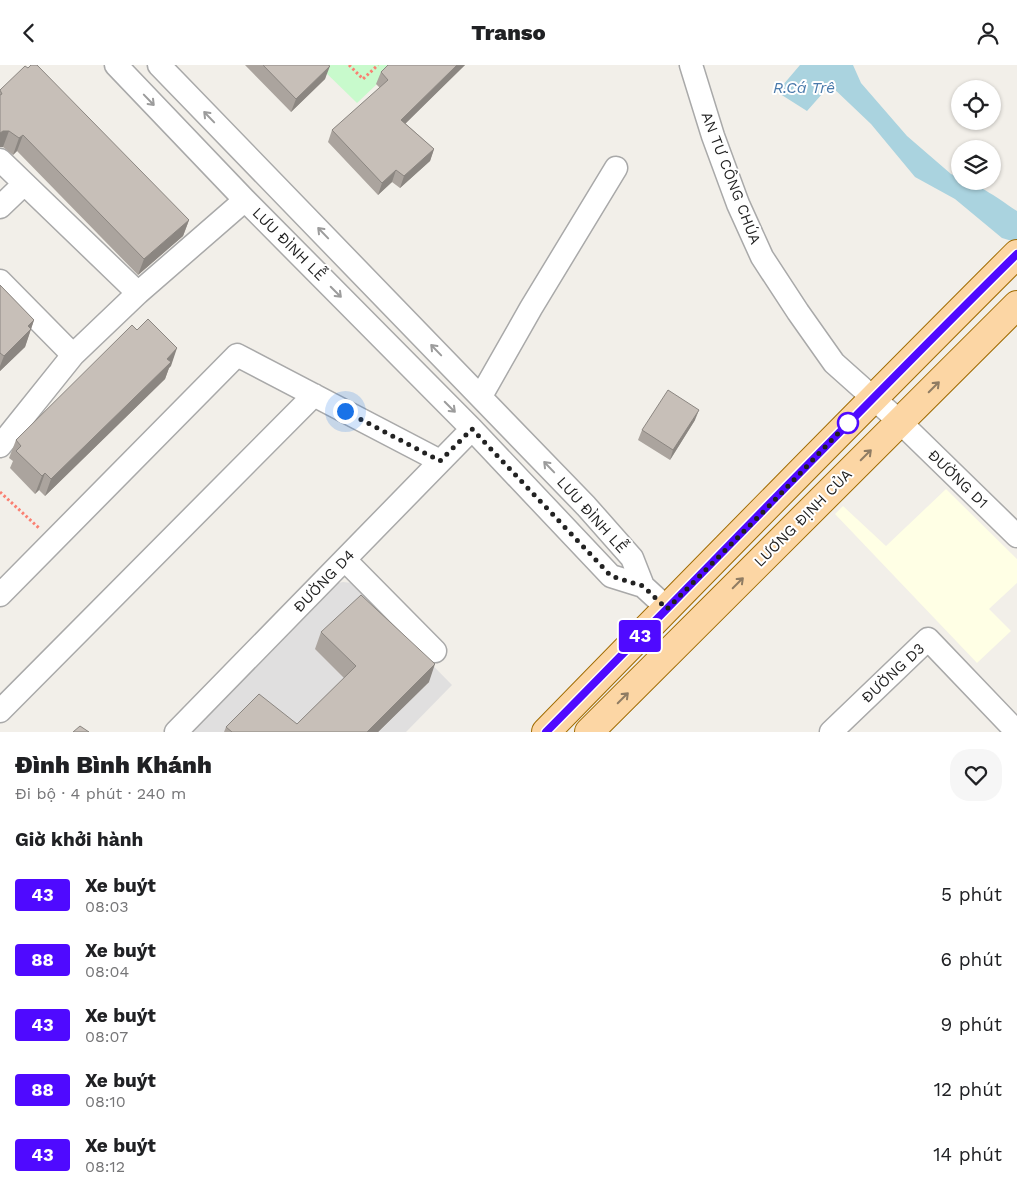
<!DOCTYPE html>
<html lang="vi">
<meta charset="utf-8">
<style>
body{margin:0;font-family:"Work Sans",sans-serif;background:#f6f6f6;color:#202124;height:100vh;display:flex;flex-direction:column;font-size:19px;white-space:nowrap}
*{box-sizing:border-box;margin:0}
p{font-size:16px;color:#757577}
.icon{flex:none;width:28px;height:28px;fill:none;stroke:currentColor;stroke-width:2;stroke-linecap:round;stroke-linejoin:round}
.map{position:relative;height:667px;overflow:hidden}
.drawer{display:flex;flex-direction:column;background:#fff;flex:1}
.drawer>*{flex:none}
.badge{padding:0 10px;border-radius:4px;font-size:18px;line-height:32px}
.buttons{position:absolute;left:951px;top:15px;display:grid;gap:10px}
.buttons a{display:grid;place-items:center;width:50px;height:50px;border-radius:50%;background:#fff;box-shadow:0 1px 4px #0004;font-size:25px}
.you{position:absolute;width:25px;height:25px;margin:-12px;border:4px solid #fff;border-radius:50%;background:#1a73e8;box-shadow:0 0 0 8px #1a73e833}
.map>.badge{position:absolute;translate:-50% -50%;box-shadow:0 0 0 2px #fff}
h2{padding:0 15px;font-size:19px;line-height:45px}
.round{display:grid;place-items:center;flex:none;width:52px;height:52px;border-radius:20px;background:#f6f6f6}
.headline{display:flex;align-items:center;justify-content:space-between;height:85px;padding:0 15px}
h1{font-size:24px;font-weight:800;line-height:38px}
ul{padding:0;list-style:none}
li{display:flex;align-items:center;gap:15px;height:65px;padding:0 15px}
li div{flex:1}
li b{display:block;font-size:19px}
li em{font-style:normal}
li .badge{min-width:55px;font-weight:700;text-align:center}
header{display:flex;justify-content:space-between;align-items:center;height:65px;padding:0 15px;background:#fff;font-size:22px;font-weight:800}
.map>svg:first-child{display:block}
.residential{fill:#e0dfdf}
.education{fill:#ffffe5}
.park{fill:#c8facc}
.water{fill:#aad3df}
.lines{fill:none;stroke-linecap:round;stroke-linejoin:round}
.minor-casing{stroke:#a9a9a9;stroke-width:25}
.major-casing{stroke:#a06b00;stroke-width:30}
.path{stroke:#fa8072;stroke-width:3;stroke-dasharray:2.5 2.5;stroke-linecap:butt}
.minor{stroke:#fff;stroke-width:22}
.major{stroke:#fcd6a4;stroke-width:28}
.wall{fill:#aba49e}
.shaded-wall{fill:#8b8681}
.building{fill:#c7bfb8;stroke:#8b8681}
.oneway{stroke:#9c9c9c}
.oneway2{stroke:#8f7c63}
.line-casing{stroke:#fff;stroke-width:11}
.line{stroke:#4f0aff;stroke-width:8}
.walk{stroke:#222;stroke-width:5;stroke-dasharray:0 9}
.stop-dot{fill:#fff;stroke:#4f0aff;stroke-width:2.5}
.labels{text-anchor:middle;stroke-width:4;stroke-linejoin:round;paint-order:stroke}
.street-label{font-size:15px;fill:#222;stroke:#fff}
.water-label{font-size:16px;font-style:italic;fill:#4a7aab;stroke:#fff}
</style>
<header><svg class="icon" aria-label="back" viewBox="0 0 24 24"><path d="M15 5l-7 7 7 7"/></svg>Transo<svg class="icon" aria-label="person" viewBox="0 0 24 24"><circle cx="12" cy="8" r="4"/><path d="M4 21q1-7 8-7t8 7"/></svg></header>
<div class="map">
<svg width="1017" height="667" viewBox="0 0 1017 667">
<rect width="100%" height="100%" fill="#f2efe9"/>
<!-- residential -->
<path class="residential" d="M 343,517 L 352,518 L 452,620 L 406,667 L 191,667 L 333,519 Z"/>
<!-- education -->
<path class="education" d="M 946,424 L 1017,494 L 1017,518 L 989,544 L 1011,566 L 977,598 L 835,449 L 843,441 L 886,481 Z"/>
<!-- park -->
<path class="park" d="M 318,0 L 397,0 L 357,38 Z"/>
<!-- water -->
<path class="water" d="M 800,0 L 853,0 L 861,18 L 907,71 L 951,109 L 960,113 L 960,116 C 976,116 1003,137 1017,146 L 1017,175 L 1012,176 L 1002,173 L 955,134 L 915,112 L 871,59 L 830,20 L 807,46 L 777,27 Z"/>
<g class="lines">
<defs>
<path id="minor" d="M 116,0 L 245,135 L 472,364 L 611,511 L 643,521
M 159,0 L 586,441 L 632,493 L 643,521 L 667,543
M 691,0 L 713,71 L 738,139 L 762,192 L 798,247 L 834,298 L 899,356 L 1017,471
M 0,95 L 138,228
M 0,142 L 24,119
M 0,216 L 73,290
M 481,331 L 531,243 L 616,103
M 0,381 L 73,290 L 138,228 L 245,135
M 345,495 L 435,586
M 0,530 L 237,290 L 440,396
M 0,646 L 314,330
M 176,667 L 472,364
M 831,667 L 928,574 L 1017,667"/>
<path id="major" d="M 546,667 C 702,507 859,347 1017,189
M 589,667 L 1017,240"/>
</defs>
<!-- minor casing -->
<use href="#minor" class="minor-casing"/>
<!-- major casing -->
<use href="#major" class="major-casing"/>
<!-- path -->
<path class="path" d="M 349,0 L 363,14 L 378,0
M 0,427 L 40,464"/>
<!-- minor -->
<use href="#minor" class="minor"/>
<!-- major -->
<use href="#major" class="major"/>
</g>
<!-- wall -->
<path class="wall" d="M 245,0 L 328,0 L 325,14 L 291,47 Z
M 388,0 L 465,0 L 405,58 L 434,84 L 430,96 L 400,123 L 392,117 L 378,130 L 328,77 L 332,65 L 380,23 L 376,19 L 381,7 Z
M 0,25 L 189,155 L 183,171 L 138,210 L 17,86 L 13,90 L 3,82 L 0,82 Z
M 0,220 L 34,255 L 25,282 L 0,306 Z
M 171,301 L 169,303 L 165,314 L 45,431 L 39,425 L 35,429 L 10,403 L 13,396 L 9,393 L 16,375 Z
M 695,355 L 670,395 L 638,375 L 642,365 Z
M 321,567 L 429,617 L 378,667 L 224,667 L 226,662 L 297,659 L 344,613 L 315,584 Z"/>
<!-- shaded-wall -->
<path class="shaded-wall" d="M 457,0 L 465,0 L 397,67 L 401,55 Z
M 330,1 L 325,14 L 291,47 L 296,34 Z
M 3,66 L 9,66 L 3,82 L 0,82 L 0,68 Z
M 23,70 L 17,86 L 13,90 L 19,73 Z
M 434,84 L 430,96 L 400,123 L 404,111 Z
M 396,105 L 392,117 L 378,130 L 382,118 Z
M 189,155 L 183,171 L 138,210 L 144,194 Z
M 34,255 L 25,282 L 0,306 L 0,301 L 4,291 L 28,261 Z
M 177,283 L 171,301 L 169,303 L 165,314 L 45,431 L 51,414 Z
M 699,345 L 695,355 L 670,395 L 673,385 Z
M 45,408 L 39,425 L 35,429 L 42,411 Z
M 435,599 L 429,617 L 378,667 L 367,667 Z"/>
<!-- building -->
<path class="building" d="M 31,0 L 37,0 L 189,155 L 144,194 L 23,70 L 19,73 L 9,66 L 3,66 L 0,68 L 0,30 L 2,29 L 0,25 L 25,1 L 28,3 Z
M 263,0 L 328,0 L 330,1 L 296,34 Z
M 388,0 L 457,0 L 401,55 L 434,84 L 404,111 L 396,105 L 382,118 L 332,65 L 388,15 L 381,7 Z
M 0,220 L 34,255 L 28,261 L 31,264 L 4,291 L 0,288 L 0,289 Z
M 148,254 L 177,283 L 167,294 L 171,297 L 51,414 L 45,408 L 42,411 L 16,386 L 21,381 L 16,375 L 132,260 L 137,265 Z
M 668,325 L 699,345 L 673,385 L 642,365 Z
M 361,530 L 435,599 L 367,667 L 232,667 L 226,662 L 259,629 L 297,659 L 356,601 L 321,567 Z
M 80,661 L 89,667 L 73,667 Z"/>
<!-- one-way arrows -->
<defs><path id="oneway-shaft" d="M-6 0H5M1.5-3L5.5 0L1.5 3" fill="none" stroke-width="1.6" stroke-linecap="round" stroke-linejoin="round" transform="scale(1.25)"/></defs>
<g class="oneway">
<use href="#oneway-shaft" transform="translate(149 35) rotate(46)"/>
<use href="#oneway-shaft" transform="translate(209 52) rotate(-134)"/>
<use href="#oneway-shaft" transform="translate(323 168) rotate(-134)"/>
<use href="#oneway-shaft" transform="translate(336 227) rotate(45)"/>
<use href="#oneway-shaft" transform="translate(436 285) rotate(-134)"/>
<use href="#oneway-shaft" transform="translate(450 342) rotate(45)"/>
<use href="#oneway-shaft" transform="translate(549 402) rotate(-134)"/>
</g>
<g class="oneway2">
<use href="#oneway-shaft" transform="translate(934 322) rotate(-45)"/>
<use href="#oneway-shaft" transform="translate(866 390) rotate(-45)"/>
<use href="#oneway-shaft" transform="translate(738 518) rotate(-45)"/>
<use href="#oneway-shaft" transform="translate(623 633) rotate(-45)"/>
</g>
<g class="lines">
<defs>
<path id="line" d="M 546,667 C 703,508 858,346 1017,189"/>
</defs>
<!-- line casing -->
<use href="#line" class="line-casing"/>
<!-- line -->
<use href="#line" class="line"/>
<!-- walk -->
<path class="walk" d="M 345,346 L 440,396 L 472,364 L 611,511 L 643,521 L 667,544 L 769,441 L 848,358"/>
</g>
<!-- markers -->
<circle class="stop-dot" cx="848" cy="358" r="10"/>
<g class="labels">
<!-- street labels -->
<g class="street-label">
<text transform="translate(731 113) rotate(69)" y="5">AN TƯ CÔNG CHÚA</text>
<text transform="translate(289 179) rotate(45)" y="5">LƯU ĐÌNH LỄ</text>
<text transform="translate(958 414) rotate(44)" y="5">ĐƯỜNG D1</text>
<text transform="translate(592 450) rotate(48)" y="5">LƯU ĐÌNH LỄ</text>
<text transform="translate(803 453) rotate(-45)" y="5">LƯƠNG ĐỊNH CỦA</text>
<text transform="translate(324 516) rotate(-46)" y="5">ĐƯỜNG D4</text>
<text transform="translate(893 608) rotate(-43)" y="5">ĐƯỜNG D3</text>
</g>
<!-- water labels -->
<g class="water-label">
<text x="804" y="28">R.Cá Trê</text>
</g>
</g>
</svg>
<div class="buttons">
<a><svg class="icon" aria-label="locate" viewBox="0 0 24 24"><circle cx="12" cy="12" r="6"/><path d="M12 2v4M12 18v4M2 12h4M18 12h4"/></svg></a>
<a><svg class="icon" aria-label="layers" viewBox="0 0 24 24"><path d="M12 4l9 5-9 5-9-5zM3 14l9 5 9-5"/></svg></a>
</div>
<div class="you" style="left:345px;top:346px"></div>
<b class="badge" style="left:640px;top:571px;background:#4f0aff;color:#fff">43</b>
</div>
<section class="drawer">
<div class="headline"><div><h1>Đình Bình Khánh</h1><p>Đi bộ · 4 phút · 240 m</p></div><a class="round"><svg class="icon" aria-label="heart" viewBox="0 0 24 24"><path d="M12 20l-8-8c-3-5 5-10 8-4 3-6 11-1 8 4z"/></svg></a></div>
<h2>Giờ khởi hành</h2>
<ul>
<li><span class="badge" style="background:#4f0aff;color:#fff">43</span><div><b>Xe buýt</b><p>08:03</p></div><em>5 phút</em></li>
<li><span class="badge" style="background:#4f0aff;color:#fff">88</span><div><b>Xe buýt</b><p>08:04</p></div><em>6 phút</em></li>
<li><span class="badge" style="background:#4f0aff;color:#fff">43</span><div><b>Xe buýt</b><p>08:07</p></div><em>9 phút</em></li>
<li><span class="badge" style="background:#4f0aff;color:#fff">88</span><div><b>Xe buýt</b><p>08:10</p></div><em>12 phút</em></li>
<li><span class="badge" style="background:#4f0aff;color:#fff">43</span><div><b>Xe buýt</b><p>08:12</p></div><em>14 phút</em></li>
</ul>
</section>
